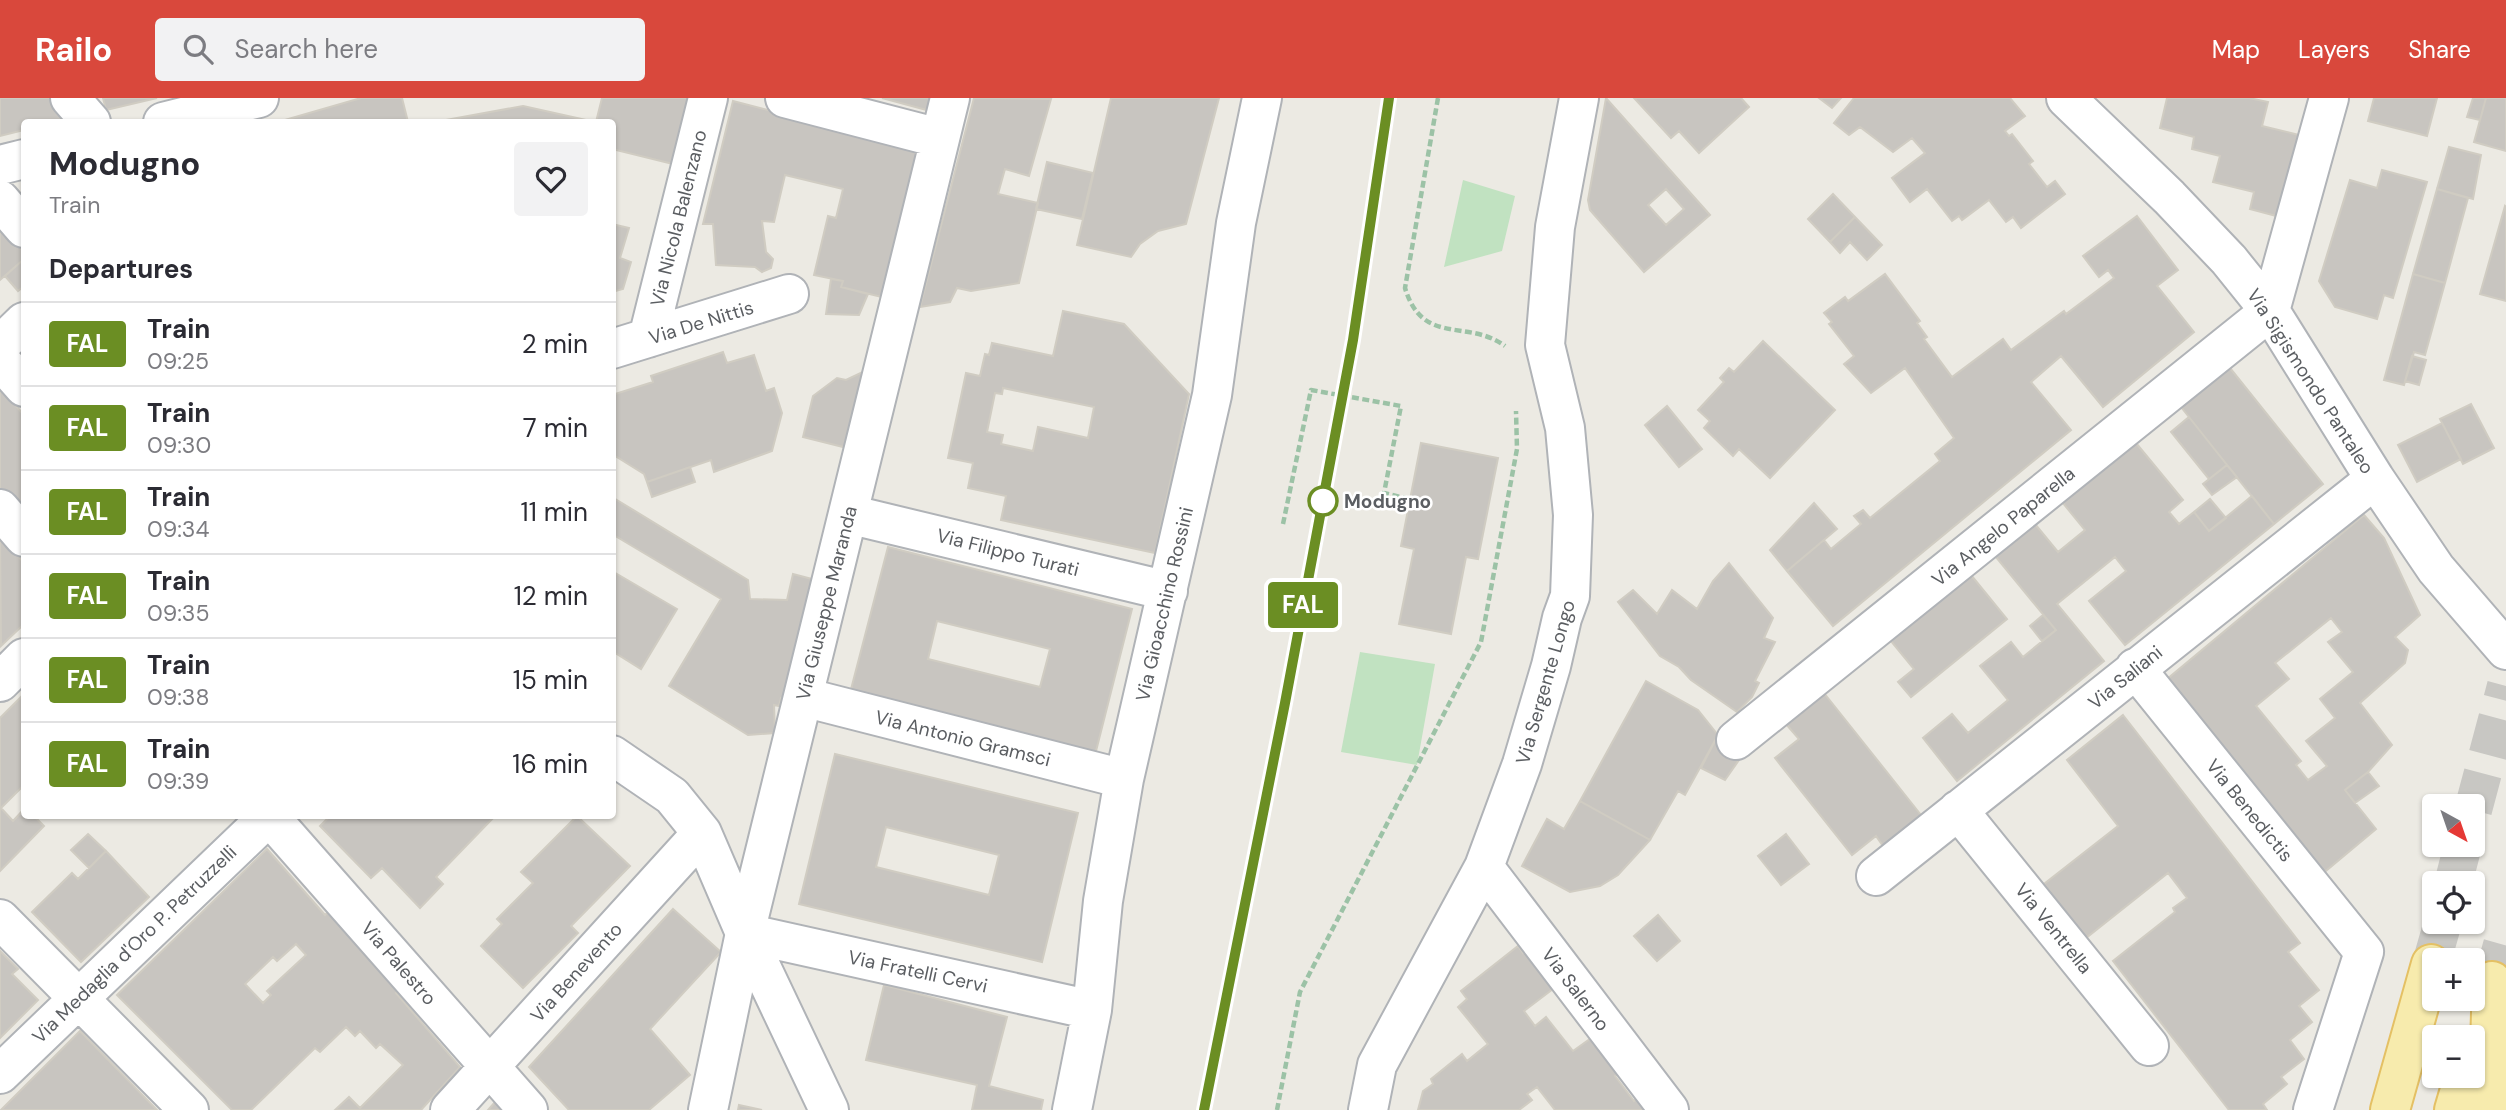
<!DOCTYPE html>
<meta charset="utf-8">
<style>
body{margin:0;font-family:"DM Sans",sans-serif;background:#f2f2f3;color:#2b2b33;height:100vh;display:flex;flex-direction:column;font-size:26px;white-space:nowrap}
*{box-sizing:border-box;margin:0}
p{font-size:23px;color:#7c7c81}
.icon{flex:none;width:38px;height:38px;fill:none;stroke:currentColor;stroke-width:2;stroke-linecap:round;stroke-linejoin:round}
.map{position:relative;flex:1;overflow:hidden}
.drawer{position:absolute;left:21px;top:21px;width:595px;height:700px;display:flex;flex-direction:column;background:#fff;border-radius:7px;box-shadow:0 2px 5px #0004}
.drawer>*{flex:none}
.badge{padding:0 14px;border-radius:5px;font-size:24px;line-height:46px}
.needle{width:46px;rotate:140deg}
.buttons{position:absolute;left:2422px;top:696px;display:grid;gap:14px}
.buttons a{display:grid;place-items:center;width:63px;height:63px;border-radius:7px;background:#fff;box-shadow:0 2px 5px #0004;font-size:35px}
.map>.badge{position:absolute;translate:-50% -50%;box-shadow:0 0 0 4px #fff}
h2{padding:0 28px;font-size:26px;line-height:63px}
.round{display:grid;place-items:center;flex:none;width:74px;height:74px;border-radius:7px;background:#f2f2f3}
.head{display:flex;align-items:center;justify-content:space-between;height:119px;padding:0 28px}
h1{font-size:33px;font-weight:700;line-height:52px}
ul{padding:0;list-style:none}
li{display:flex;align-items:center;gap:21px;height:84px;padding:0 28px;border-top:2px solid #e1e1e2}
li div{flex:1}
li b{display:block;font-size:26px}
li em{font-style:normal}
li .badge{min-width:77px;font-weight:700;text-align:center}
header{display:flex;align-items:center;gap:42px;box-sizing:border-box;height:98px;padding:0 35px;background:#d9483c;color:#fff}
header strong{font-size:33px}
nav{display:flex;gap:38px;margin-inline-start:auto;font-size:24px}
.search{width:490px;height:63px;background:#f2f2f3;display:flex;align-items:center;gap:18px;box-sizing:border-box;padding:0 24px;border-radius:7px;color:#7c7c81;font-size:26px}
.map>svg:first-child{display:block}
.green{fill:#c1e2c1}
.building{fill:#c8c5c0;stroke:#d0ccc2;stroke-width:2;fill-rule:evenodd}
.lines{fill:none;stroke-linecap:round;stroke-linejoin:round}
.primary-tunnel{stroke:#c8c7c3;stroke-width:38;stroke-dasharray:38 19;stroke-linecap:butt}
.minor-casing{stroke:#b0b3b7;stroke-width:42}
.primary-casing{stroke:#e4c064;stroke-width:42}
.path{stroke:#9cc2a6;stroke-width:4.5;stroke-dasharray:7 3.5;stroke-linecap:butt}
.minor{stroke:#fff;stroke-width:38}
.primary{stroke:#f7ebad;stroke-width:38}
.line-casing{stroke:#fff;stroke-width:16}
.line{stroke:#6b8e23;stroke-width:10}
.stop-dot{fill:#fff;stroke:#6b8e23;stroke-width:3.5}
.labels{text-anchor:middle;stroke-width:5;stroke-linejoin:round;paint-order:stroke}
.street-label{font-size:19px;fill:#5b5e62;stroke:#fff}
.stop-label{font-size:19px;font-weight:bold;fill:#5b5e62;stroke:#fff;text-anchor:start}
</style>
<header>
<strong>Railo</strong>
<div class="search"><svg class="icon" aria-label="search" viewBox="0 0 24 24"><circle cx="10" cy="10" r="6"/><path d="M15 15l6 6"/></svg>Search here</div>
<nav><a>Map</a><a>Layers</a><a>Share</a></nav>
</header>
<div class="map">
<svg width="2506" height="1012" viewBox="0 0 2506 1012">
<rect width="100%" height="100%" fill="#eceae3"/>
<!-- green -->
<path class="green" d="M 1463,82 L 1515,98 L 1502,153 L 1444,169 Z
M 1360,554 L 1435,566 L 1417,667 L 1341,654 Z"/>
<!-- building -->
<path class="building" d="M 0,0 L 55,0 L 73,20 L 55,24 L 24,24 L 24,32 L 0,38 Z
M 103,0 L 157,0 L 106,12 Z
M 361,0 L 402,0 L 408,24 L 278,24 Z
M 602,0 L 689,0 L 673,66 L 612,51 L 612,24 L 596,24 Z
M 882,0 L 938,0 L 934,14 Z
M 974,0 L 1051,1 L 1029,78 L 1005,71 L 998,96 L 1038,105 L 1019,185 L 971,193 L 957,190 L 950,204 L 920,209 Z
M 1111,0 L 1219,0 L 1186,126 L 1158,133 L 1140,146 L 1131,159 L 1077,147 Z
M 1606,0 L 1710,117 L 1644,174 L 1590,112 L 1588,102 ZM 1666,91 L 1684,111 L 1666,127 L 1648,107 Z
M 1634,0 L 1741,0 L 1749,9 L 1699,55 L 1679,33 L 1671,40 Z
M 1819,0 L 1841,0 L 1832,10 Z
M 1854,0 L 2010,0 L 2025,18 L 2005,33 L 2009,38 L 2012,36 L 2033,63 L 2029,66 L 2047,89 L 2055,83 L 2065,96 L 2021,130 L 2013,119 L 2006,124 L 1989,102 L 1962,122 L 1959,118 L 1952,123 L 1927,91 L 1910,104 L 1892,80 L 1925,55 L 1912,40 L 1893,54 L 1860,29 L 1849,37 L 1834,25 Z
M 2167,0 L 2249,0 L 2268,4 L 2262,28 L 2299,37 L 2280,119 L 2250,111 L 2254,94 L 2213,84 L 2220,58 L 2192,51 L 2194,39 L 2160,30 Z
M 2374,0 L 2437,0 L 2427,38 L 2368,23 Z
M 2473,0 L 2486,0 L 2480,22 L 2467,19 Z
M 2486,0 L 2506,0 L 2506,53 L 2474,44 Z
M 733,3 L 925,53 L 890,201 L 841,189 L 843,183 L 814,177 L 828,118 L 836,120 L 843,91 L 785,77 L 774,124 L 762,123 L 766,154 L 773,161 L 771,170 L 762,174 L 755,169 L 716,167 L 713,126 L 703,126 Z
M 523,8 L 595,24 L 435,24 Z
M 2449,49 L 2481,57 L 2473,101 L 2437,91 Z
M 1047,64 L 1093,75 L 1082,121 L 1036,111 Z
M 2382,72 L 2427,84 L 2393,200 L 2384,197 L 2377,221 L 2335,209 L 2319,183 L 2350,82 L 2377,90 Z
M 2437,91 L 2468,100 L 2445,185 L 2413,176 Z
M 1833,96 L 1855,119 L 1830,144 L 1808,121 Z
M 2505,108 L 2506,109 L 2506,203 L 2480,196 Z
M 2137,118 L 2178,172 L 2157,188 L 2194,234 L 2103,309 L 2061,258 L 2031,284 L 2071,332 L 1833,528 L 1787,473 L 1824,442 L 1831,451 L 1861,426 L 1854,418 L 1863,412 L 1870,420 L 1940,363 L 1935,356 L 1954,340 L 1905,270 L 1871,295 L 1844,266 L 1854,258 L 1829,226 L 1832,224 L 1824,215 L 1845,199 L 1848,203 L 1885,176 L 1920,223 L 1917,225 L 1927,239 L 1924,241 L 1952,279 L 2003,241 L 2011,252 L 2064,213 L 2066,216 L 2114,180 L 2108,172 L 2099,179 L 2083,158 Z
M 1855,119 L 1882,147 L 1867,162 L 1850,144 L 1840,155 L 1830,144 Z
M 0,125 L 24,154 L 24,161 L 0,182 Z
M 612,126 L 629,130 L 620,160 L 631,164 L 623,191 L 612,194 Z
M 24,161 L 24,188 L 18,193 L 5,178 Z
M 2413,176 L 2445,185 L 2425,257 L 2414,254 L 2404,287 L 2384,282 Z
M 831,181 L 843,183 L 841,189 L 868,196 L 859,217 L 826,216 Z
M 1063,213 L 1124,226 L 1189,296 L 1155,455 L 1001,422 L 1006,398 L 968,390 L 973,365 L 948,360 L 966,275 L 980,278 L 985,256 L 989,257 L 992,245 L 1053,258 ZM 1003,290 L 1094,309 L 1088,340 L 1038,329 L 1033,353 L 1001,346 L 1003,337 L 987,334 L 995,295 L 1002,296 Z
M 1763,243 L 1835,312 L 1770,380 L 1739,351 L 1733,358 L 1704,330 L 1710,323 L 1698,312 L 1724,284 L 1720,280 L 1729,270 L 1734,274 Z
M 723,254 L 727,265 L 754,257 L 766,293 L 774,290 L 782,315 L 772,353 L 714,374 L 711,362 L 647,384 L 644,376 L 612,356 L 612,297 L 653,284 L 651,278 Z
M 2412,258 L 2426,262 L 2419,287 L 2405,283 Z
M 871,270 L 851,351 L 803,339 L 813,298 L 837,280 L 846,282 Z
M 2230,270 L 2323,386 L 2274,426 L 2181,309 Z
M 0,290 L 24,317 L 24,417 L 0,390 Z
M 2471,306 L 2494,350 L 2463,366 L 2440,321 Z
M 1667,308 L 1702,351 L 1679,369 L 1645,327 Z
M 2189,319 L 2227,367 L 2209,381 L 2171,334 Z
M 2442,325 L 2461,361 L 2417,384 L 2398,347 Z
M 1421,345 L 1498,360 L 1478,461 L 1466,459 L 1451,536 L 1399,526 L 1414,451 L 1401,448 Z
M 2136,345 L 2183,402 L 2169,414 L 2179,426 L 2194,414 L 2209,433 L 2252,398 L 2274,426 L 2125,547 L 2089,503 L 2126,473 L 2115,459 L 2057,506 L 2104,563 L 1957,683 L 1923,640 L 1952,616 L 1968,635 L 2008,602 L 1980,568 L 2011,544 L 2023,559 L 2056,532 L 1995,458 L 2035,426 L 2058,454 L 2085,432 L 2062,404 Z
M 2227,367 L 2237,379 L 2212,397 L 2203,386 Z
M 690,369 L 695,384 L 652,399 L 647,384 Z
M 612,399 L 748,482 L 750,501 L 787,502 L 793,476 L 812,481 L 786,601 L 781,600 L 779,608 L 774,607 L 775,635 L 748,637 L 669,588 L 721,501 L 612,436 Z
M 2210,401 L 2226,420 L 2209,433 L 2194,414 Z
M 1814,405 L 1837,431 L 1787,473 L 1770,452 Z
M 2364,417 L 2384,440 L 2420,517 L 2395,539 L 2408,552 L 2405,565 L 2360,605 L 2392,647 L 2368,674 L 2345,692 L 2376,731 L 2315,782 L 2160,587 ZM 2331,520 L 2342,534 L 2328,544 L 2353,574 L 2320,601 L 2335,620 L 2306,643 L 2327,668 L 2308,682 L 2296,667 L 2301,663 L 2256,608 L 2289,581 L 2275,565 Z
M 0,436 L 24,465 L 24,526 L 1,548 Z
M 888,449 L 1132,511 L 1094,661 L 849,599 ZM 937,523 L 1050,551 L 1040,589 L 928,561 Z
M 1729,465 L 1773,520 L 1764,540 L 1775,544 L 1755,583 L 1759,585 L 1752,599 L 1737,614 L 1691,582 L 1679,569 L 1660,558 L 1618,504 L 1633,492 L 1657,516 L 1672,492 L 1697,511 L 1713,483 Z
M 612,473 L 677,511 L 641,571 L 612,553 Z
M 1971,477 L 2007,521 L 1911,599 L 1898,584 L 1914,571 L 1890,542 Z
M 2043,517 L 2056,532 L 2042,543 L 2030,528 Z
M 1646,583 L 1698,612 L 1718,637 L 1685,697 L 1678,693 L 1650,742 L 1580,703 Z
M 1824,595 L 1921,717 L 1883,748 L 1876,738 L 1852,757 L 1775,660 L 1799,641 L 1786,626 Z
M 24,596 L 24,687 L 1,710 L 13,723 L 24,711 L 24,718 L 34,718 L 44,728 L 0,773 L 0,620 Z
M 2123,617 L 2300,845 L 2288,854 L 2319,892 L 2299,908 L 2312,924 L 2290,942 L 2304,961 L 2281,979 L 2287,986 L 2263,1006 L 2267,1012 L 2229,1012 L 2113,863 L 2175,814 L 2173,810 L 2187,800 L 2168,775 L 2086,840 L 2044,786 L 2118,728 L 2067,662 Z
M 1718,637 L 1739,662 L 1725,682 L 1701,670 Z
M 835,656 L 1078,715 L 1042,864 L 799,806 ZM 886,729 L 999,757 L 989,797 L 876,769 Z
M 2368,674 L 2379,688 L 2355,705 L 2345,692 Z
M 1580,703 L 1650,742 L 1618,777 L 1600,788 L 1570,794 L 1522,768 L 1547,721 L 1564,731 Z
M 330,718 L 389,719 L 495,718 L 436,779 L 443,786 L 420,810 L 382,770 L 371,780 L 320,728 Z
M 577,718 L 630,768 L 571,828 L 578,835 L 523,890 L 481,848 L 502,826 L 497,821 L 533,785 L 521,774 Z
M 88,736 L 106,753 L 89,770 L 71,752 Z
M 1786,736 L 1809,766 L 1781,787 L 1758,758 Z
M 267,751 L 325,817 L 332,811 L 401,890 L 396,895 L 460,969 L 421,1012 L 335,1012 L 349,999 L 360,1010 L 403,967 L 380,946 L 376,950 L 360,933 L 355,938 L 346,929 L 320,954 L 315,950 L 251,1012 L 232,1012 L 117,897 ZM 296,846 L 306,857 L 267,893 L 271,897 L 263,905 L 245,886 L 273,859 L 277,863 Z
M 106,753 L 149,799 L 81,864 L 32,814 L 72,775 L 78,781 Z
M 673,811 L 721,854 L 650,931 L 690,977 L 649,1012 L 569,1012 L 529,969 Z
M 1658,817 L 1680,843 L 1657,863 L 1634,838 Z
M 1532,847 L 1553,891 L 1524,913 L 1535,928 L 1546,919 L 1573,953 L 1590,941 L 1596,949 L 1606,942 L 1627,969 L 1615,978 L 1634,1003 L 1645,994 L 1659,1012 L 1555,1012 L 1537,989 L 1527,996 L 1532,1002 L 1519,1012 L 1418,1012 L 1423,993 L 1433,986 L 1431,981 L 1462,956 L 1467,963 L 1488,946 L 1458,909 L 1467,901 L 1461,893 L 1518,848 L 1523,855 Z
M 0,853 L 18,871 L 12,876 L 38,902 L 0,940 Z
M 884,887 L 1007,919 L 989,988 L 1043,1002 L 1041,1012 L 972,1012 L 977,987 L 866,962 Z
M 80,933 L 157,1012 L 1,1012 Z
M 495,1004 L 502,1012 L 488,1012 Z
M 739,1007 L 762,1012 L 738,1012 Z"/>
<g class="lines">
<!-- primary-tunnel -->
<path class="primary-tunnel" d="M 2473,712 L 2506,588
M 2453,786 L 2463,747
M 2431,866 L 2443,824
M 2492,883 L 2506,833"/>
<defs>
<path id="minor" d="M 70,0 L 91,24
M 785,0 L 939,40
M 2066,0 L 2169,99 L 2229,162 L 2270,213 L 2375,381 L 2436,471 L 2506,552
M 163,24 L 259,0
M 0,67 L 24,61
M 0,102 L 24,130
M 2270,213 L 2329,0
M 648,240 L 708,0
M 0,247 L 24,224
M 612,251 L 789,196
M 0,262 L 24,289
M 0,411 L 24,439
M 848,416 L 1168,493
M 2135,570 L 2364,854 L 2313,1012
M 0,584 L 24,560
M 803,599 L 1124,681
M 1736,642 L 2270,213
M 612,657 L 672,698 L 702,735 L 745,835 L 829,1012
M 1958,712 L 2149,948
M 269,718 L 528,1012
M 1484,769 L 1669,1012
M 1876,778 L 2375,381
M 0,821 L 189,1012
M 745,835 L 1092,912
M 0,976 L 269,718
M 450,1012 L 702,735
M 708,1012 L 745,835 L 950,0
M 1072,1012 L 1092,912 L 1103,803 L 1124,681 L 1212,297 L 1236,125 L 1262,0
M 1368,1012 L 1377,967 L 1484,769 L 1522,666 L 1551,568 L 1562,520 L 1570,498 L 1573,417 L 1565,330 L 1545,247 L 1555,129 L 1579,0"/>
<path id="primary" d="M 2390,1012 L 2431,866
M 2454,1012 L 2464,978
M 2488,1012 L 2492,883"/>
</defs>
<!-- minor casing -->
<use href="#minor" class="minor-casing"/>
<!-- primary casing -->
<use href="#primary" class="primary-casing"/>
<!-- path -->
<path class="path" d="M 1438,0 L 1405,190 C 1423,249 1467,220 1505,248
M 1283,426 L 1311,292 L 1401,308 L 1384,395 L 1409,401
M 1277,1012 L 1300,894 L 1481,544 L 1517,351 L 1516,313"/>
<!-- minor -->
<use href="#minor" class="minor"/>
<!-- primary -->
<use href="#primary" class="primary"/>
</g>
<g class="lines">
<defs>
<path id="line" d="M 1204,1012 L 1285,605 L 1353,242 L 1389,0"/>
</defs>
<!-- line casing -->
<use href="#line" class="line-casing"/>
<!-- line -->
<use href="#line" class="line"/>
</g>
<!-- markers -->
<circle class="stop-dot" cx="1323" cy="403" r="14"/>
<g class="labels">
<!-- street labels -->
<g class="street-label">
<text transform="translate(678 120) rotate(-76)" y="7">Via Nicola Balenzano</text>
<text transform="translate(701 224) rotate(-17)" y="7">Via De Nittis</text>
<text transform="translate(2311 283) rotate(57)" y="7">Via Sigismondo Pantaleo</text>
<text transform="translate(2003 428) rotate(-39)" y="7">Via Angelo Paparella</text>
<text transform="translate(1008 454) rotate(14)" y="7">Via Filippo Turati</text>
<text transform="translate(826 505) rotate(-76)" y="7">Via Giuseppe Maranda</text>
<text transform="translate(1164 506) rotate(-77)" y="7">Via Gioacchino Rossini</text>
<text transform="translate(2125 579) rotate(-39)" y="7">Via Saliani</text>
<text transform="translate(1545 584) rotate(-74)" y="7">Via Sergente Longo</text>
<text transform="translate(963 640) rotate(14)" y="7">Via Antonio Gramsci</text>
<text transform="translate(2250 712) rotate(51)" y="7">Via Benedictis</text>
<text transform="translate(2054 830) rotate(51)" y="7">Via Ventrella</text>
<text transform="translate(134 846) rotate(-44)" y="7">Via Medaglia d'Oro P. Petruzzelli</text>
<text transform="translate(399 865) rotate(49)" y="7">Via Palestro</text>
<text transform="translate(918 873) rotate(12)" y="7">Via Fratelli Cervi</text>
<text transform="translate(576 874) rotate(-48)" y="7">Via Benevento</text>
<text transform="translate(1576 891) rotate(53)" y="7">Via Salerno</text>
</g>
<!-- stop labels -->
<g class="stop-label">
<text x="1344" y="410">Modugno</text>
</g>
</g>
</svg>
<div class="buttons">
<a><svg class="needle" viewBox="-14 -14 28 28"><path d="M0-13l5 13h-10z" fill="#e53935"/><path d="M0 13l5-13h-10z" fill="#7c7c81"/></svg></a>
<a><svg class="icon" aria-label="locate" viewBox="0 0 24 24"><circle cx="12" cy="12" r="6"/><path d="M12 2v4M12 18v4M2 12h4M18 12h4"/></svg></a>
<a>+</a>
<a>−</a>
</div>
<b class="badge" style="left:1303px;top:507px;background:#6b8e23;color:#fff">FAL</b>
<section class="drawer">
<div class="head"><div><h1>Modugno</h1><p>Train</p></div><a class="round"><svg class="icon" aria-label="heart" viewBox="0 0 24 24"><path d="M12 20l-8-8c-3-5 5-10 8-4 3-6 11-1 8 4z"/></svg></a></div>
<h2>Departures</h2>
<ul>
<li><span class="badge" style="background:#6b8e23;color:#fff">FAL</span><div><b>Train</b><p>09:25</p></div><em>2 min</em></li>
<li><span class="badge" style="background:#6b8e23;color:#fff">FAL</span><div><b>Train</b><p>09:30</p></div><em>7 min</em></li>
<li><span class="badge" style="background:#6b8e23;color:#fff">FAL</span><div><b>Train</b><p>09:34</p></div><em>11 min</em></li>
<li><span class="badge" style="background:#6b8e23;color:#fff">FAL</span><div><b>Train</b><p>09:35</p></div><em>12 min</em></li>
<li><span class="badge" style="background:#6b8e23;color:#fff">FAL</span><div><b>Train</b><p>09:38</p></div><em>15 min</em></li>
<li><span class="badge" style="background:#6b8e23;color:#fff">FAL</span><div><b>Train</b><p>09:39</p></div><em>16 min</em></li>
</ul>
</section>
</div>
